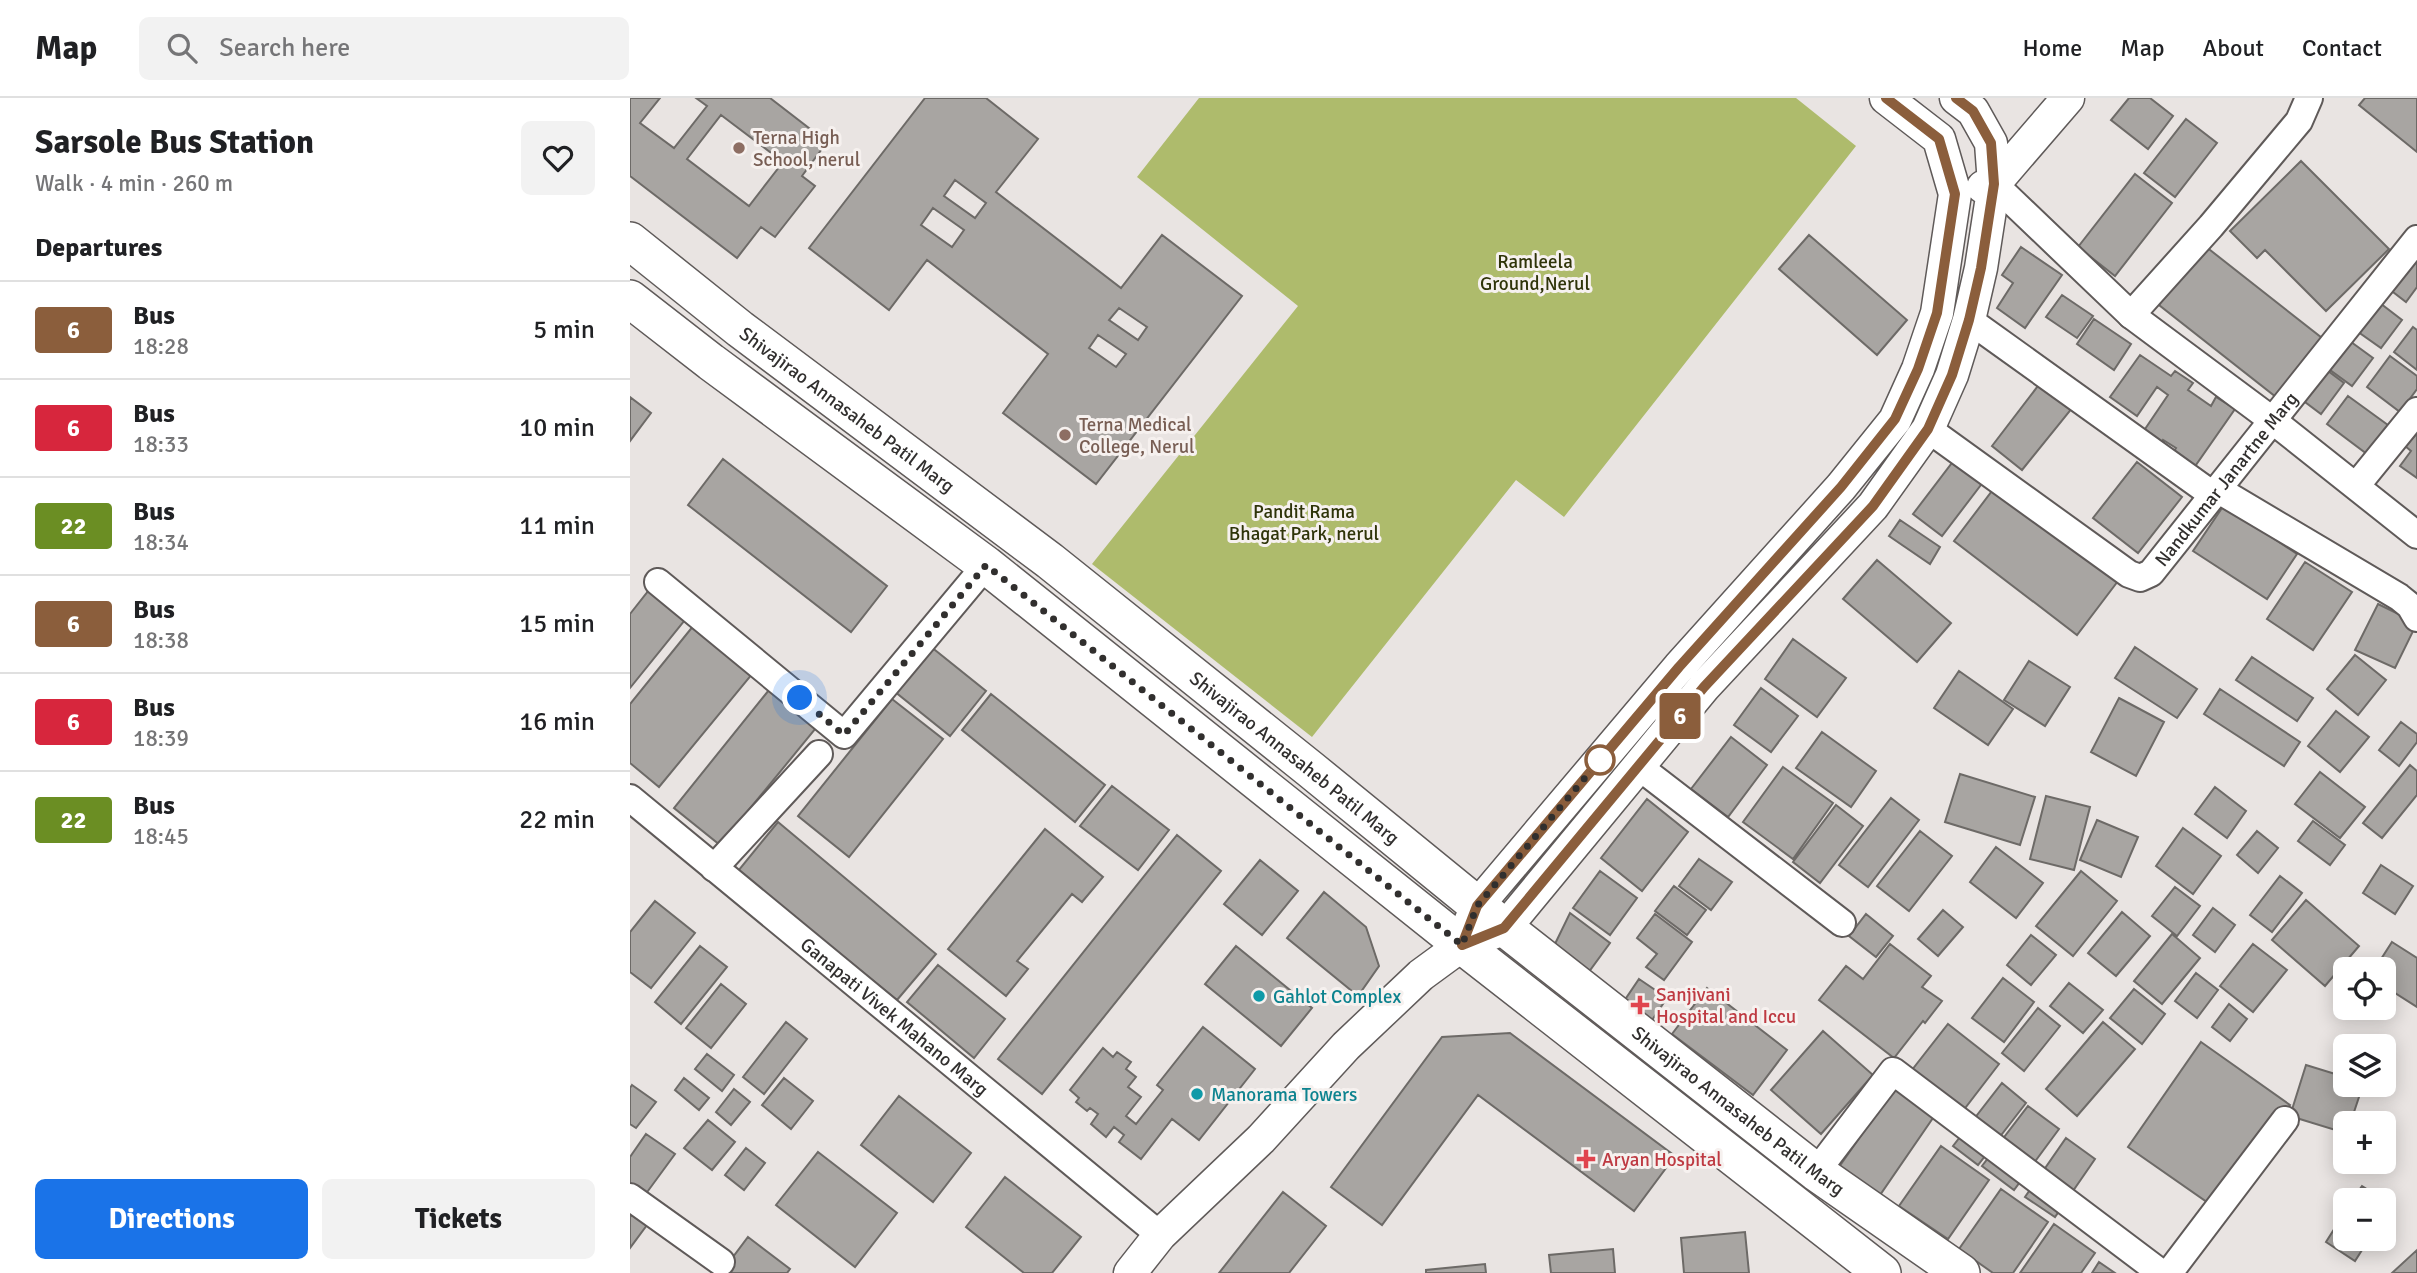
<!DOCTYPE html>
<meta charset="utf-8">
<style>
body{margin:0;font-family:Signika,sans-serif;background:#f2f2f2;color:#202124;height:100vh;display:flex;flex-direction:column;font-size:26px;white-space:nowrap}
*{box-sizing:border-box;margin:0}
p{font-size:23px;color:#757577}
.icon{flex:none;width:38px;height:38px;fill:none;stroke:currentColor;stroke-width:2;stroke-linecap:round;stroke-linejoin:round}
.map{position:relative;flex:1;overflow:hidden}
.details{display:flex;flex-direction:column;background:#fff;width:630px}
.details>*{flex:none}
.badge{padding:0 14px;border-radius:5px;font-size:24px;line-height:46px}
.buttons{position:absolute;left:1703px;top:859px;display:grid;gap:14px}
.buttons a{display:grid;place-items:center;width:63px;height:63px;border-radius:10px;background:#fff;box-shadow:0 4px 18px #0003;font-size:35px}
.you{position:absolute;width:35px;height:35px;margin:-18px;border:5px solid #fff;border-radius:50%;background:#1a73e8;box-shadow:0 0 0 10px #1a73e833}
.map>.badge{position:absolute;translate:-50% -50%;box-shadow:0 0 0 4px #fff}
h2{padding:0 35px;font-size:26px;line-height:63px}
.round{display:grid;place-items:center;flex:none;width:74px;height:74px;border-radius:10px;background:#f2f2f2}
.head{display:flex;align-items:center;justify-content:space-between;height:119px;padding:0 35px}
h1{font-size:33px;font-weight:800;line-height:52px}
.cta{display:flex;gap:14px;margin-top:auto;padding:14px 35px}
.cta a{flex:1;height:80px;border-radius:10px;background:#1a73e8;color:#fff;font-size:28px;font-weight:800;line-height:80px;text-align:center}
.cta a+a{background:#f2f2f2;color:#202124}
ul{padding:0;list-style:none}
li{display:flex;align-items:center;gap:21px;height:98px;padding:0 35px;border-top:2px solid #e0e0e0}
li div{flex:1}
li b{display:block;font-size:26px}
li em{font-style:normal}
li .badge{min-width:77px;font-weight:700;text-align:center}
header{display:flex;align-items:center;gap:42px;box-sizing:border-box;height:98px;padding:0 35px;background:#fff;border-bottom:2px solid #e0e0e0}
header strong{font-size:33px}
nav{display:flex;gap:38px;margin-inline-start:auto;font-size:24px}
.search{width:490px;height:63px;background:#f2f2f2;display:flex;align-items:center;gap:18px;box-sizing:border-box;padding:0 24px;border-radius:10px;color:#757577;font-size:26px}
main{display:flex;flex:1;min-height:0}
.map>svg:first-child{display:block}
.green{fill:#aebb6c}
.building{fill:#a8a5a2;stroke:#6d6a67;stroke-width:2;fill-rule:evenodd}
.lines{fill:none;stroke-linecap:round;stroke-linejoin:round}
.minor-casing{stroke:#5f5a59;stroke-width:30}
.tertiary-casing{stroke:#5f5a59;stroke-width:35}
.secondary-casing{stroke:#5f5a59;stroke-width:40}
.minor{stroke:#fff;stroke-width:26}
.tertiary{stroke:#fff;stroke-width:32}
.secondary{stroke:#fff;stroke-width:37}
.line-casing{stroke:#fff;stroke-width:16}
.line{stroke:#8b5e3c;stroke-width:10}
.walk{stroke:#312f2e;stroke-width:7;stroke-dasharray:0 12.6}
.education-dot{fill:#8d6e63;stroke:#f6f1ef;stroke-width:2.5}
.stop-dot{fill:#fff;stroke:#8b5e3c;stroke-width:3.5}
.culture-dot{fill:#0f9aa8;stroke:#f6f1ef;stroke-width:2.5}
.health-dot{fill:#e0444e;stroke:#f6f1ef;stroke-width:2.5}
.labels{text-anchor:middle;stroke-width:6;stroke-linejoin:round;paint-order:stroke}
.education-label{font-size:19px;fill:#785e54;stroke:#f6f1ef;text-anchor:start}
.park-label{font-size:19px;fill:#2f3409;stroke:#f6f1ef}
.street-label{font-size:19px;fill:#312f2e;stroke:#f6f1ef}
.health-label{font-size:19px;fill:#be3a42;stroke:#f6f1ef;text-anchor:start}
.culture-label{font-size:19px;fill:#0d838f;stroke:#f6f1ef;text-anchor:start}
</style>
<header>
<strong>Map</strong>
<div class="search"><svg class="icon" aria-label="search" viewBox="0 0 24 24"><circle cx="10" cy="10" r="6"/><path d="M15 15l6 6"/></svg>Search here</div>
<nav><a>Home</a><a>Map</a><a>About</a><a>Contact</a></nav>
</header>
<main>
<section class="details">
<div class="head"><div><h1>Sarsole Bus Station</h1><p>Walk · 4 min · 260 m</p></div><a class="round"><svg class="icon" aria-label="heart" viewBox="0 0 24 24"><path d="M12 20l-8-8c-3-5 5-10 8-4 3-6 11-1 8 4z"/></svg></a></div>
<h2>Departures</h2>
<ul>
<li><span class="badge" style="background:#8b5e3c;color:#fff">6</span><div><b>Bus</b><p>18:28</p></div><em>5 min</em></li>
<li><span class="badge" style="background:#d7263d;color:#fff">6</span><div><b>Bus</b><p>18:33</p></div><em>10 min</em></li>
<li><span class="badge" style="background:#6b8e23;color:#fff">22</span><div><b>Bus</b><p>18:34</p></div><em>11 min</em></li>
<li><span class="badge" style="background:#8b5e3c;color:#fff">6</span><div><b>Bus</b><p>18:38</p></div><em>15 min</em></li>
<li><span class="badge" style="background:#d7263d;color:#fff">6</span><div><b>Bus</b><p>18:39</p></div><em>16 min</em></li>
<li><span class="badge" style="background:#6b8e23;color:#fff">22</span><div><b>Bus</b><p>18:45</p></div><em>22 min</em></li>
</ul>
<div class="cta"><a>Directions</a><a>Tickets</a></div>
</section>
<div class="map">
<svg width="1787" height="1175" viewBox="0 0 1787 1175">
<rect width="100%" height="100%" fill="#e9e4e2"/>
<!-- green -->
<path class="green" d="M 569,0 L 1166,0 L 1226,48 L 934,419 L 886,382 L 682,639 L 462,466 L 668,208 L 507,79 Z"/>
<!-- building -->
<path class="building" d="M 0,0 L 30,0 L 10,25 L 44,50 L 77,8 L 66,0 L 140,0 L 197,44 L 172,78 L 185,88 L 145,139 L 131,129 L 107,160 L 0,78 ZM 91,17 L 153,64 L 119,108 L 57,61 Z
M 295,0 L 356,0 L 408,41 L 366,94 L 491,190 L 532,137 L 612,198 L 466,386 L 373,315 L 418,256 L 297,162 L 259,212 L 179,150 ZM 325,82 L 356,105 L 345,120 L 314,98 ZM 303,110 L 334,132 L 322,149 L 291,127 ZM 489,210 L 517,229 L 508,242 L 479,222 ZM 468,237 L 496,256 L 486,269 L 459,250 Z
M 1499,0 L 1520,0 L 1543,18 L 1518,51 L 1481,22 Z
M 1735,0 L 1787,0 L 1787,54 L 1729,7 Z
M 1556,21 L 1587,45 L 1545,99 L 1514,75 Z
M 1671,63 L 1759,151 L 1696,213 L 1635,152 L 1627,160 L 1600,133 Z
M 1505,76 L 1542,105 L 1485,178 L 1448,149 Z
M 1179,137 L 1277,222 L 1247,257 L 1149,171 Z
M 1575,148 L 1692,240 L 1646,299 L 1529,207 Z
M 1391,149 L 1432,177 L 1395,230 L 1367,210 L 1383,185 L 1372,177 Z
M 1777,157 L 1787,165 L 1787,189 L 1776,204 L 1754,187 Z
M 1432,197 L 1463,218 L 1447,240 L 1416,219 Z
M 1746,202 L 1772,222 L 1751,250 L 1724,231 Z
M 1464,221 L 1501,246 L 1484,272 L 1447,246 Z
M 1783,229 L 1787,232 L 1787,272 L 1764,254 Z
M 1717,241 L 1743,260 L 1722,288 L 1696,269 Z
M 1510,257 L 1541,278 L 1545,273 L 1563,285 L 1558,292 L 1581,308 L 1586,299 L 1605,311 L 1561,374 L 1540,359 L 1546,350 L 1533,342 L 1529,349 L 1511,337 L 1538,297 L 1527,289 L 1507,318 L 1480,299 Z
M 1760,258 L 1787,278 L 1787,291 L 1770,314 L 1737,289 Z
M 1690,267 L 1714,285 L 1691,316 L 1667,298 Z
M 1411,284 L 1443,309 L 1392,372 L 1362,348 Z
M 1718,298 L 1762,330 L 1741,359 L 1697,326 Z
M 0,299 L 21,315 L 0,343 Z
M 1787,335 L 1787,380 L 1770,368 L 1781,353 L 1775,348 Z
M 1328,357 L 1357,379 L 1312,438 L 1283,416 Z
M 93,361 L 257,488 L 221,534 L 58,407 Z
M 1507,364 L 1552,399 L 1508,455 L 1463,420 Z
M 1365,389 L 1488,483 L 1447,537 L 1324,443 Z
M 1594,407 L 1667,456 L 1637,501 L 1563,453 Z
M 1270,422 L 1310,449 L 1300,466 L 1259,438 Z
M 1247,462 L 1321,525 L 1287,564 L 1213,501 Z
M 1675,464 L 1722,494 L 1683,552 L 1637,521 Z
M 19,492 L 55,522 L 0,590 L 0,516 Z
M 1748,506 L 1787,525 L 1765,570 L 1725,552 Z
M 64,527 L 123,575 L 29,689 L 0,665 L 0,606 Z
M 1163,541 L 1216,580 L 1187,619 L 1135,581 Z
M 300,548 L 356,593 L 320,638 L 264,593 Z
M 1505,549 L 1567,591 L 1547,620 L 1485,580 Z
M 1725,557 L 1756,582 L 1728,617 L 1697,591 Z
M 1622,559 L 1683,600 L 1667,623 L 1606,582 Z
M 1399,563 L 1440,589 L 1415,628 L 1374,602 Z
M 1329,573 L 1383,611 L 1358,647 L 1304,610 Z
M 1131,590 L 1168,618 L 1141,654 L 1104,627 Z
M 1590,591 L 1670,644 L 1654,668 L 1574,616 Z
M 139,592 L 186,630 L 90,747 L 44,710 Z
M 361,596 L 475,687 L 445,724 L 332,632 Z
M 1489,600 L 1534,624 L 1506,678 L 1461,654 Z
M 262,601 L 313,641 L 219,759 L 168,718 Z
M 1706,613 L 1739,639 L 1710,674 L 1678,648 Z
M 1771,624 L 1787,636 L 1787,644 L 1769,668 L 1749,652 Z
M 1192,634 L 1246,673 L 1221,709 L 1166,670 Z
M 1101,639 L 1137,667 L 1098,719 L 1061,691 Z
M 1780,667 L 1787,673 L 1787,697 L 1752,740 L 1733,725 Z
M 1153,669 L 1203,705 L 1163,761 L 1113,724 Z
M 1690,674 L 1735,709 L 1710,740 L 1665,706 Z
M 1330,676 L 1405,699 L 1390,747 L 1315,724 Z
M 482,688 L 539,732 L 508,772 L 450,728 Z
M 1585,689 L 1616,713 L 1597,740 L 1565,716 Z
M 1416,698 L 1460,709 L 1444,772 L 1400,761 Z
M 1261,700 L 1289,722 L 1238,789 L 1209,767 Z
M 1017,701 L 1058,734 L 1012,793 L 971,760 Z
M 1206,707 L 1233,728 L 1190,785 L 1163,764 Z
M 1467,722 L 1508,739 L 1491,779 L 1450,762 Z
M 1683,723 L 1715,747 L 1700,767 L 1668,743 Z
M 148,724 L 306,856 L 267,902 L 108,773 Z
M 1553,730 L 1591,758 L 1563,796 L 1526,768 Z
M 415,731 L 473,779 L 452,804 L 442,796 L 387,863 L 398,871 L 376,898 L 318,851 Z
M 1290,733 L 1322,758 L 1279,813 L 1247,788 Z
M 1627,733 L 1648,750 L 1628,775 L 1607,757 Z
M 547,737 L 591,773 L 412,996 L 368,961 Z
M 1366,749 L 1413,785 L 1386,820 L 1340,784 Z
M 1069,761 L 1102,784 L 1081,812 L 1049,788 Z
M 630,762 L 668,793 L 632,837 L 594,806 Z
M 1751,767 L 1783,788 L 1765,816 L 1733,795 Z
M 970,773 L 1007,800 L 980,837 L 943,810 Z
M 1451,773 L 1487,803 L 1443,858 L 1406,828 Z
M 1650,778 L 1672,795 L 1642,834 L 1620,817 Z
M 1044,788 L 1076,812 L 1057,837 L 1025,813 Z
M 1545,789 L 1570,808 L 1547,838 L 1522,818 Z
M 694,794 L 736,829 L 749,868 L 728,898 L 657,840 Z
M 1676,802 L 1729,848 L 1695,888 L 1642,842 Z
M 25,803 L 65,835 L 21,890 L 0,874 L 0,834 Z
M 1583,810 L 1605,827 L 1585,854 L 1563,837 Z
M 1313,812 L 1333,829 L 1308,858 L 1288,841 Z
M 1492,814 L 1520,838 L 1486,878 L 1458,855 Z
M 940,815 L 980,845 L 958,875 L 923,850 Z
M 1025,816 L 1062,844 L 1034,882 L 1016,869 L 1027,856 L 1007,840 Z
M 1236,816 L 1263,838 L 1246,859 L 1219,838 Z
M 1542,836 L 1570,860 L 1532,906 L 1504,883 Z
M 1401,837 L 1426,857 L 1401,887 L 1377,867 Z
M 1762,844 L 1787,860 L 1787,909 L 1754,888 L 1754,872 L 1744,872 Z
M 1260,846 L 1301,878 L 1292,889 L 1312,903 L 1295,925 L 1293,923 L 1264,960 L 1189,902 L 1216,868 L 1233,881 Z
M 1623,846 L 1657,872 L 1623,914 L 1590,888 Z
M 70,848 L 97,869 L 51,926 L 25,904 Z
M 606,848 L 682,910 L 651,948 L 575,886 Z
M 308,867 L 375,921 L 344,960 L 277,904 Z
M 1566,875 L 1588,892 L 1567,920 L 1545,903 Z
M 1373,880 L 1404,904 L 1374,944 L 1342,920 Z
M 1009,881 L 1037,900 L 1016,931 L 988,912 Z
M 1439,885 L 1473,912 L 1453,935 L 1420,908 Z
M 91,886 L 116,906 L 81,950 L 56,930 Z
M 1077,890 L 1157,952 L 1123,997 L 1042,936 Z
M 1504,891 L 1535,916 L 1512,946 L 1480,920 Z
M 1599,906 L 1617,921 L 1600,943 L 1582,929 Z
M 1408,910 L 1430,928 L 1394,973 L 1372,955 Z
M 156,924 L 177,941 L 134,996 L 113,979 Z
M 1473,924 L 1505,951 L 1447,1018 L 1416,991 Z
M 1318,926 L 1369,966 L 1329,1018 L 1278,977 Z
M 573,929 L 625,971 L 569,1042 L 542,1021 L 511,1061 L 489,1044 L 494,1037 L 484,1029 L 476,1039 L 461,1026 L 468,1016 L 460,1010 L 457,1013 L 446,1004 L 449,1000 L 440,992 L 473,950 L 483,959 L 487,954 L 501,964 L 496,971 L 506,979 L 498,989 L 511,999 L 496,1018 L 506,1026 L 533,992 L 527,987 Z
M 1193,933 L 1243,977 L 1191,1036 L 1141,992 Z
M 880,935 L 1045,1058 L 1004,1113 L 848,997 L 752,1127 L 701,1089 L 812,939 Z
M 1571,944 L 1660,1007 L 1587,1111 L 1498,1049 Z
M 77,956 L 104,977 L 92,993 L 65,971 Z
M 1676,967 L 1715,979 L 1715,987 L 1733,987 L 1720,1026 L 1715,1026 L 1715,1035 L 1660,1018 Z
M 54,980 L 79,1000 L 69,1012 L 45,992 Z
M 154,980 L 183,1003 L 161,1031 L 132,1007 Z
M 1372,985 L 1396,1005 L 1348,1067 L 1323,1048 Z
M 2,987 L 26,1004 L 6,1030 L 0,1026 L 0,990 Z
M 1265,989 L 1305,1017 L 1250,1097 L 1209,1069 Z
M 104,991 L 120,1004 L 101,1027 L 86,1014 Z
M 269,998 L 341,1055 L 303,1104 L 231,1047 Z
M 1398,1008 L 1429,1031 L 1384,1092 L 1352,1068 Z
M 78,1022 L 105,1044 L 82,1072 L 54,1050 Z
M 16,1036 L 45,1056 L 15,1097 L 0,1087 L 0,1059 Z
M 1436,1040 L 1465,1061 L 1425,1119 L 1395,1099 Z
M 1311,1048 L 1359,1082 L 1318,1141 L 1269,1108 Z
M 116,1050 L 135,1065 L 114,1092 L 95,1077 Z
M 188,1054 L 267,1115 L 225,1169 L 146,1107 Z
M 375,1079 L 451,1139 L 422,1175 L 394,1175 L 336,1129 Z
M 1732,1088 L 1761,1106 L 1754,1118 L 1754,1102 L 1722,1102 Z
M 1371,1091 L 1418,1124 L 1383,1175 L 1363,1175 L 1329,1151 Z
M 653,1094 L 696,1128 L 659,1175 L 589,1175 Z
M 6,1112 L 20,1123 L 0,1150 L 0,1119 Z
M 1715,1114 L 1715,1141 L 1739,1141 L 1725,1163 L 1696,1144 Z
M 1424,1126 L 1465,1155 L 1451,1175 L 1390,1175 Z
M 1115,1134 L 1119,1175 L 1054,1175 L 1051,1140 Z
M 118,1139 L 160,1171 L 157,1175 L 91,1175 Z
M 983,1151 L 985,1175 L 921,1175 L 919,1157 Z
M 1787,1152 L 1787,1175 L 1762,1175 Z
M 1469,1164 L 1485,1175 L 1462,1175 Z
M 855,1166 L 856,1175 L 796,1175 L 796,1172 Z"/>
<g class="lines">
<defs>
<g id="minor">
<path d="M 1364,86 L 1501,217 L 1642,322 L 1787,437"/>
<path d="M 1501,217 L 1581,128 L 1669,23 L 1679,0"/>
<path d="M 1339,222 L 1583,397"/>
<path id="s1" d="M 1298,331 L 1499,476 L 1510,480 L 1521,475 L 1787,141"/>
<path d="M 1726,388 L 1787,313"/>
<path d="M 1587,391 L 1769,499 L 1780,508 L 1787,520"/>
<path d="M 28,484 L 214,637 L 356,467"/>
<path d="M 1008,668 L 1212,825"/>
<path id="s2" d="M 0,700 L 530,1137"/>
<path d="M 84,770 L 189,656"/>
<path d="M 1186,1074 L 1263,973 L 1531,1175"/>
<path d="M 0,1099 L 91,1164"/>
<path d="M 1539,1175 L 1655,1022"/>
</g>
<path id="tertiary" d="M 1353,89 L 1364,86 L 1438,0
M 838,829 L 847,808 L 1049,569 L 1211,389 L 1265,322 L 1288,271 L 1307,215 L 1325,96 L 1309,41 L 1256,0
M 500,1175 L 530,1137 L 631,1041 L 716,948 L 791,877 L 832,847 L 875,830 L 1074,589 L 1243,408 L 1298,331 L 1322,277 L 1339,222 L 1351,170 L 1364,86 L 1361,45 L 1343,13 L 1326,0"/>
<g id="secondary">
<path id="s3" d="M 0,143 L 110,231 L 420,463 L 680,671 L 875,830 L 1186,1074 L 1331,1175"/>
<path d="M 0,201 L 81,264 L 356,467 L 832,847 L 1252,1175"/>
</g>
</defs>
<!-- minor casing -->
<use href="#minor" class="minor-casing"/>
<!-- tertiary casing -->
<use href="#tertiary" class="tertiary-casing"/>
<!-- secondary casing -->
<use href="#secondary" class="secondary-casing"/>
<!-- minor -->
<use href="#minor" class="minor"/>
<!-- tertiary -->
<use href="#tertiary" class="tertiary"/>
<!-- secondary -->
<use href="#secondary" class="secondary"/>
</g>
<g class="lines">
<defs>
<path id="line" d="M 1256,0 L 1309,41 L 1325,96 L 1307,215 L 1288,271 L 1265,321 L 1211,389 L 1049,569 L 847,808 L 832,847 L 874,830 L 1074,589 L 1243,408 L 1298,331 L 1322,277 L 1339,222 L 1351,170 L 1364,86 L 1361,45 L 1343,13 L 1326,0"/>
</defs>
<!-- line casing -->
<use href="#line" class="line-casing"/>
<!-- line -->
<use href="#line" class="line"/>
<!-- walk -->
<path class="walk" d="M 170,600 L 214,637 L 356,467 L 832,847 L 847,808 L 970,662"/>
</g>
<!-- markers -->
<g class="education-dot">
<circle cx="109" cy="50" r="7"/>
<circle cx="435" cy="337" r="7"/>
</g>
<circle class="stop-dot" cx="970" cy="662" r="14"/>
<g class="culture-dot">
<circle cx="629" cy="898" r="7"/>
<circle cx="567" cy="996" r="7"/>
</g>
<g class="health-dot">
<path d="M1006.5 896.5h7v7h7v7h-7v7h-7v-7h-7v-7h7z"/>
<path d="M952.5 1050.5h7v7h7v7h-7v7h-7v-7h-7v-7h7z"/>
</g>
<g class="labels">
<!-- education labels -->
<g class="education-label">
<text x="123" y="46">Terna High<tspan x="123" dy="22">School, nerul</tspan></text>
<text x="449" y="333">Terna Medical<tspan x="449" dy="22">College, Nerul</tspan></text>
</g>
<!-- park labels -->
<g class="park-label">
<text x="905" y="170">Ramleela<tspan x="905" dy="22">Ground,Nerul</tspan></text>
<text x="674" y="420">Pandit Rama<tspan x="674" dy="22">Bhagat Park, nerul</tspan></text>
</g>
<!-- street labels -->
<g class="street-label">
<text dy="7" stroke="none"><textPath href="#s3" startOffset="275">Shivajirao Annasaheb Patil Marg</textPath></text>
<text dy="7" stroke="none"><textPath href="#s1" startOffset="392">Nandkumar Janartne Marg</textPath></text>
<text dy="7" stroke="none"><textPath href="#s3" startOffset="842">Shivajirao Annasaheb Patil Marg</textPath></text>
<text dy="7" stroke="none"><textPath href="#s2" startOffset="343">Ganapati Vivek Mahano Marg</textPath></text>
<text dy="7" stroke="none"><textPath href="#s3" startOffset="1409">Shivajirao Annasaheb Patil Marg</textPath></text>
</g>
<!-- health labels -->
<g class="health-label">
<text x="1026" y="903">Sanjivani<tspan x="1026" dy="22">Hospital and Iccu</tspan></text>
<text x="972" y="1068">Aryan Hospital</text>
</g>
<!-- culture labels -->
<g class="culture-label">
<text x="643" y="905">Gahlot Complex</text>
<text x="581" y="1003">Manorama Towers</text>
</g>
</g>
</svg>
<div class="buttons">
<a><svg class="icon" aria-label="locate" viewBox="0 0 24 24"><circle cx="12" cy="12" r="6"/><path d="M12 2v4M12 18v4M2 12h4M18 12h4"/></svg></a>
<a><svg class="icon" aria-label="layers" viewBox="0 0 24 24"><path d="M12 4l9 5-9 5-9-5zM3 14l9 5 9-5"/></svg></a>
<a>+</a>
<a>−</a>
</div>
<div class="you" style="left:170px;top:600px"></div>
<b class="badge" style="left:1050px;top:618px;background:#8b5e3c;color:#fff">6</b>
</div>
</main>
